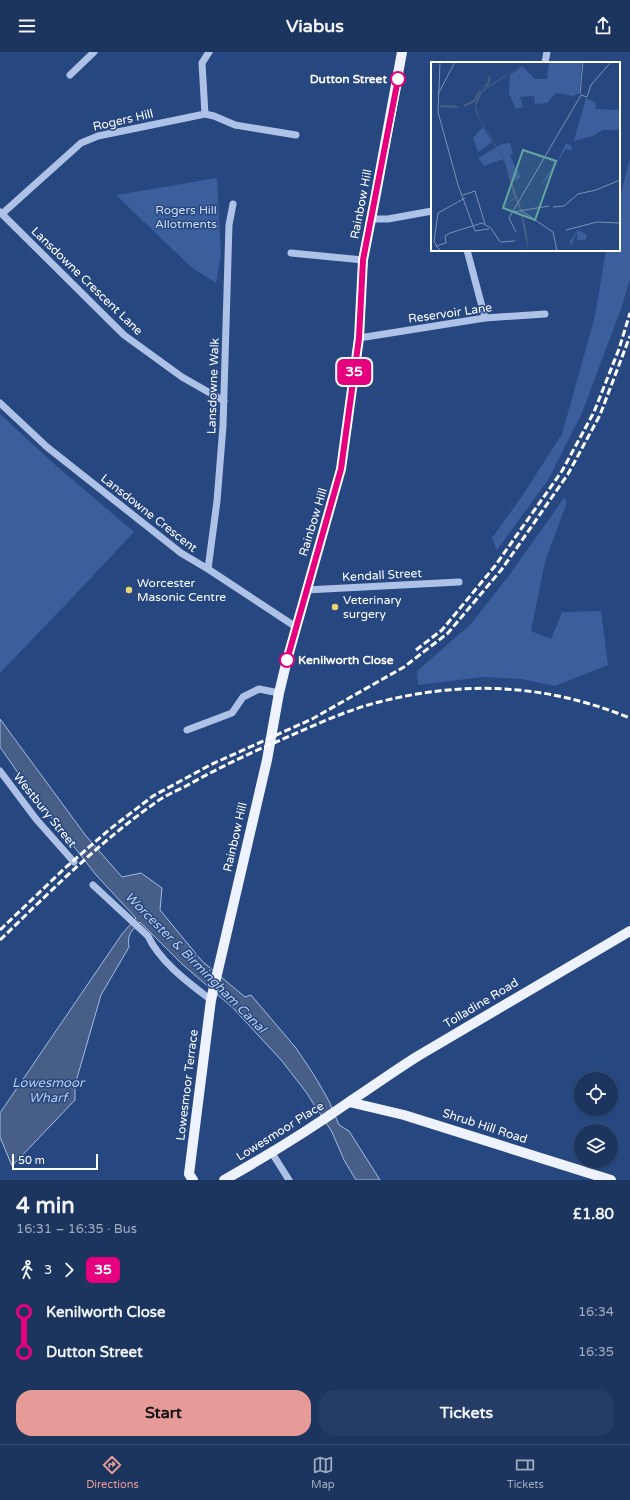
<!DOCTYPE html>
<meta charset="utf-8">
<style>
body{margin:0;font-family:"Varela Round",sans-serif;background:#253d65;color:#f1f3f6;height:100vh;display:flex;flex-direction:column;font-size:15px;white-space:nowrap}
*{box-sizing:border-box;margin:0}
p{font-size:13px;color:#a0abbd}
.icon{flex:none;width:22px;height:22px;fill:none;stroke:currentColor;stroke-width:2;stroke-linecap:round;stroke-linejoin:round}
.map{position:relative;height:1128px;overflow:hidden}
.side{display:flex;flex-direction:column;background:#1c355f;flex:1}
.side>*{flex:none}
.badge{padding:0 8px;border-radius:6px;font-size:14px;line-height:26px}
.tools{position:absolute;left:574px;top:1020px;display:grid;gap:8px}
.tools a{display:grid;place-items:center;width:44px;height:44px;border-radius:50%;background:#1c355f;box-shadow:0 1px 3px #0004,0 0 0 1px #3a5074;font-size:20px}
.scale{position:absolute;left:12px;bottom:10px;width:86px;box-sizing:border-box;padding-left:4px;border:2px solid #fff;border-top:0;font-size:11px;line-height:14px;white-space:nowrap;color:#fff;-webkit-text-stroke:3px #26477f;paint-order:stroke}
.map>.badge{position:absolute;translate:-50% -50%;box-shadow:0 0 0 2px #fff}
.legs{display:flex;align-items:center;gap:6px;height:44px;padding:0 16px;font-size:13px}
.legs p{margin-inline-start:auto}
.head{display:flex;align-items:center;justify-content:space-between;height:68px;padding:0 16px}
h1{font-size:22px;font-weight:700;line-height:30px}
.action{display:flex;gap:8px;margin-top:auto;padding:8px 16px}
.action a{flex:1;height:46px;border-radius:16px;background:#e69b98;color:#111;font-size:16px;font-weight:700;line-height:46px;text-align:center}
.action a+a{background:#253d65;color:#f1f3f6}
ul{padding:0 16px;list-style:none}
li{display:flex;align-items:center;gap:14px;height:40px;font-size:15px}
li i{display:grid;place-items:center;width:6px;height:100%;margin:0 5px;background:currentColor}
li i::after{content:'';width:10px;height:10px;margin:-5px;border:3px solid;border-radius:50%;background:#1c355f}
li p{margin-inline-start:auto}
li:first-child i{background:linear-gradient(#0000 50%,currentColor 0)}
li:last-child i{background:linear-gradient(currentColor 50%,#0000 0)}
header{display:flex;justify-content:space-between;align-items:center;height:52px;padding:0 16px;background:#1c355f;font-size:18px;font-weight:700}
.menu{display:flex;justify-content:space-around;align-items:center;height:56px;border-top:1px solid #3a5074;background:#1c355f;font-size:11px;color:#a0abbd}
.menu a{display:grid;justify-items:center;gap:2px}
.menu .current{color:#e69b98}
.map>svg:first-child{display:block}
.green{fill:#3b5f9c}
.water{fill:#475e87;stroke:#a1bce6}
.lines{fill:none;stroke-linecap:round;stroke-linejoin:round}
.minor{stroke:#adc2e6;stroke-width:7}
.major{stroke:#edf2fd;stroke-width:10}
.rail{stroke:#fff;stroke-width:3;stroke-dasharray:7 3;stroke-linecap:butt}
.line-1-casing{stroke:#fff;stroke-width:9}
.line-1{stroke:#e6007e;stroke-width:6}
.stop-1-dot{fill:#fff;stroke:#e6007e;stroke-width:2}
.poi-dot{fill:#eed372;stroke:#26477f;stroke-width:1.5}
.labels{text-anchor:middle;stroke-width:3;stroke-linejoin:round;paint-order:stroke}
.stop-label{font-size:12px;font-weight:bold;fill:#fff;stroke:#26477f;text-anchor:end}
.street-label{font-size:12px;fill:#fff;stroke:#26477f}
.park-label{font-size:12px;fill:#d0def5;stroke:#26477f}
.poi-label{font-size:12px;fill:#fff;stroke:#26477f;text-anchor:start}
.water-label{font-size:13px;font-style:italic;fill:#b8cced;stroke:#26477f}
.inset-river{fill:none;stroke:#475e87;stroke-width:2}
.inset-road{fill:none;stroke:#7d91b2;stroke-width:1}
.view{fill:#63a6a1;fill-opacity:0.15;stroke:#63a6a1;stroke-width:2}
.inset-edge{fill:none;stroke:#fff;stroke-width:2}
</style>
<header><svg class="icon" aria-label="menu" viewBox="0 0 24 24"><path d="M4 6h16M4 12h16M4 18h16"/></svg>Viabus<svg class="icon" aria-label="share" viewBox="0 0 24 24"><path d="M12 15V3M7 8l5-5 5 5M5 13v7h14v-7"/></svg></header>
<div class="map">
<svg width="630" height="1128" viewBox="0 0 630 1128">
<rect width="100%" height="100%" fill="#26477f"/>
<!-- green -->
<path class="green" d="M 630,107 L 630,227 L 621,257 L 582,361 L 548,428 L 497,498 L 492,486 L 522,444 L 562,382 L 595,264 L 606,198 L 619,198 L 619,148 Z
M 217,126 L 221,202 L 216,231 L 192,216 L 116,143 Z
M 0,362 L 53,411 L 134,480 L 72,546 L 0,621 Z
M 564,446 L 567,450 L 545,510 L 531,579 L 551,587 L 562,560 L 601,559 L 608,613 L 555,634 L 522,627 L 483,625 L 418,633 L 417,619 L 471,572 L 510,522 Z"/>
<!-- water -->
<path class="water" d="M 0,667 L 86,784 L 122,825 L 141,821 L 162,836 L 160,858 L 202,909 L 245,945 L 251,943 L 296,996 L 314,1023 L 329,1049 L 339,1073 L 349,1079 L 380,1128 L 356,1128 L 344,1108 L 332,1080 L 306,1040 L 282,1009 L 233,956 L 182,912 L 140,870 C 131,880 127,882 129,895 L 101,943 L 75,1033 L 75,1048 L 12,1114 L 0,1085 L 0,1061 L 122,882 L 136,866 L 96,823 L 27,734 L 0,695 Z"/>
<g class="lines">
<!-- minor -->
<path class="minor" d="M 545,11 L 547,0
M 70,23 L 94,0
M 205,62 L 202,11 L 209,0
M 0,160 L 124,283 L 182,325 L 224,349
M 2,162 L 81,91 L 98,84 L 205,62 L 214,64 L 235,73 L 296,83
M 372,167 L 388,167 L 432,159
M 467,198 L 485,266
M 291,201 L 363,208
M 359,286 L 485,266 L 545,262
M 0,351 L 47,395 L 181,501 L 208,517 L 296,575
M 208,517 L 217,449 L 223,374 L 229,173 L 233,152
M 306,538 L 459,530
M 187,678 L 232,661 L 243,645 L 259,637 L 279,641
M 0,719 L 36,767 L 74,810
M 93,833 L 148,884 C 160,910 189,931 211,948
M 272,1101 L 289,1128"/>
<!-- major -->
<path class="major" d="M 349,1050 L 404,1063 L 611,1128
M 193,1128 L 189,1122 L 211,948 L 267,708 L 279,641 L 287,608 L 341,417 L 359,286 L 363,208 L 375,147 L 402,0
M 224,1128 C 267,1104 309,1078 349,1050 C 372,1035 394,1019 418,1004 L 630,879"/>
<!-- rail -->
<path class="rail" d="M 416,598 L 442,578 L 495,514 L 562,419 L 594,360 L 619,297 L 630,261
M 0,878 L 65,816 L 110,777 L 153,744 L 210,713 L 312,667 L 404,615 L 448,581 L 502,517 L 568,422 L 600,363 L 630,284
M 0,888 C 50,840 98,791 155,751 C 164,744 176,739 186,734 C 215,718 245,703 276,690 C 309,676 343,659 379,650 C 466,628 546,632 630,666"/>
</g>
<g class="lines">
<defs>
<path id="line-1" d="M 287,608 L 341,417 L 359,286 L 363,208 L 398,27"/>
</defs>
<!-- line-1 casing -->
<use href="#line-1" class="line-1-casing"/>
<!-- line-1 -->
<use href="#line-1" class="line-1"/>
</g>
<!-- markers -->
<g class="stop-1-dot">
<circle cx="398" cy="27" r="7"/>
<circle cx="287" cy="608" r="7"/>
</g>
<g class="poi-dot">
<circle cx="129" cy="538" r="4"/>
<circle cx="335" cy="555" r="4"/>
</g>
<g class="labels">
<!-- stop labels -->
<g class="stop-label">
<text x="387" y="31">Dutton Street</text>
<text x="298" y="612" text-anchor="start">Kenilworth Close</text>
</g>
<!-- street labels -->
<g class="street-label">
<text transform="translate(123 68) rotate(-13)" y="4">Rogers Hill</text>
<text transform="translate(361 152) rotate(-79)" y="4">Rainbow Hill</text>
<text transform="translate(87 229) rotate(44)" y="4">Lansdowne Crescent Lane</text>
<text transform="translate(450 261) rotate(-8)" y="4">Reservoir Lane</text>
<text transform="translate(213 334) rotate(-88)" y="4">Lansdowne Walk</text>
<text transform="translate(149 461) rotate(38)" y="4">Lansdowne Crescent</text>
<text transform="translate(313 470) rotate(-73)" y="4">Rainbow Hill</text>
<text transform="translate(382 523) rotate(-3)" y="4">Kendall Street</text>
<text transform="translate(45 758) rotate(51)" y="4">Westbury Street</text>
<text transform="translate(235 785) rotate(-77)" y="4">Rainbow Hill</text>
<text transform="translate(481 951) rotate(-31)" y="4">Tolladine Road</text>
<text transform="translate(187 1033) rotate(-83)" y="4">Lowesmoor Terrace</text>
<text transform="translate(485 1074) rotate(18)" y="4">Shrub Hill Road</text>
<text transform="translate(280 1079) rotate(-32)" y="4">Lowesmoor Place</text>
</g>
<!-- park labels -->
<g class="park-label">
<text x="186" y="162">Rogers Hill<tspan x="186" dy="14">Allotments</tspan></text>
</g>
<!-- poi labels -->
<g class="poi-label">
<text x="137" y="535">Worcester<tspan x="137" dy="14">Masonic Centre</tspan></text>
<text x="343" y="552">Veterinary<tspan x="343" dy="14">surgery</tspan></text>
</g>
<!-- water labels -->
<g class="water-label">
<text transform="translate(196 910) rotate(45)" y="5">Worcester &amp; Birmingham Canal</text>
<text x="48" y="1035">Lowesmoor<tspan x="48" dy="15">Wharf</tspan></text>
</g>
</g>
<!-- overview -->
<g transform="translate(431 10)">
<rect width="189" height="189" fill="#26477f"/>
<path d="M 118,0 L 151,0 L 148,31 L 142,34 L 125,31 L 116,41 L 107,42 L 104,42 L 103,34 L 89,35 L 92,45 L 85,47 L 78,32 L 79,13 L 91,4 L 104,17 L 116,17 ZM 155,36 L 165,41 L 164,47 L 189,48 L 189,68 L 172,68 L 162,74 L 143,79 ZM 52,65 L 61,80 L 47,90 L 42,76 ZM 79,81 L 82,91 L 79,94 L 90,115 L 80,121 L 74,99 L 70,91 L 66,86 L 72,97 L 53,104 L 47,96 L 71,82 ZM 135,81 L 141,84 L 140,88 L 135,87 L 119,112 L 116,117 L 109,123 L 127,98 ZM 147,168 L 156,173 L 154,178 L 146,178 L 146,171 L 139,185 L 139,179 Z" fill="#3b5f9c"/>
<path d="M 95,0 L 51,30 L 45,44 L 49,57 L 74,99 L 90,146 L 96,172 L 97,189 L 89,148 L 84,136 L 73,146 L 83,135 L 74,101 L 49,58 L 44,47 L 45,39 L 50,29 Z" fill="#475e87"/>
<path class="inset-river" d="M 53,25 L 57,22 L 59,14M 9,44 L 27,45M 33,44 L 43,39 L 49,29"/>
<path class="inset-road" d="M 9,0 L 7,50 L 27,123 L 44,169 L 58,167M 7,32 L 24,0M 149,32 L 152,0M 150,33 L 156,35 L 160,23 L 180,0M 32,133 L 44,129 L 54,162M 122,145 L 133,144 L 147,132 L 165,128 L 189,118M 91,149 L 122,170 L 126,189M 82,150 L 118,144M 135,168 L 166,160 L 189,161M 85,170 L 78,156 L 150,33M 70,180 L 84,179M 15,181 L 14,174 L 19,171 L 51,161 L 60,166 L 69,180M 6,185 L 3,179 L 7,151 L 34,136M 10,189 L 5,184 L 15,181"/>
<path class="view" d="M 92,88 L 125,99 L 104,158 L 72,146 Z"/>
<rect width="189" height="189" class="inset-edge"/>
</g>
</svg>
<div class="tools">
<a><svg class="icon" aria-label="locate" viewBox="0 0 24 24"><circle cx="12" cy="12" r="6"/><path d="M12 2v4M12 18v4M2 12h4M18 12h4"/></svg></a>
<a><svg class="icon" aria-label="layers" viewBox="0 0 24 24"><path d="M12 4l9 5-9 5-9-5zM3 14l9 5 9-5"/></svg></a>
</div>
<div class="scale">50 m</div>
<b class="badge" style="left:354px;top:320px;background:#e6007e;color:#fff">35</b>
</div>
<section class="side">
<div class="head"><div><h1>4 min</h1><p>16:31 – 16:35 · Bus</p></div><b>£1.80</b></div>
<div class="legs"><svg class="icon" aria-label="walk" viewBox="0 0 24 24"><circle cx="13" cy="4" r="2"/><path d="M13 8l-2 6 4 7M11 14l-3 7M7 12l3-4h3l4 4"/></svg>3<svg class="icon" aria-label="forward" viewBox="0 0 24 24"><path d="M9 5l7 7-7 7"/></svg><b class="badge" style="background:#e6007e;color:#fff">35</b></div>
<ul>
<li><i style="color:#e6007e"></i><b>Kenilworth Close</b><p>16:34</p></li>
<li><i style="color:#e6007e"></i><b>Dutton Street</b><p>16:35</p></li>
</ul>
<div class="action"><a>Start</a><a>Tickets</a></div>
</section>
<nav class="menu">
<a class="current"><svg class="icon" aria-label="directions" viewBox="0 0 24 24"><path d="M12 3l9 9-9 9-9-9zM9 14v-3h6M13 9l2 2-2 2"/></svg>Directions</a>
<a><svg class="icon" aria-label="map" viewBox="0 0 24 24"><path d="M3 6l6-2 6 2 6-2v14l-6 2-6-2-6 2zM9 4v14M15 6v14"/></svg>Map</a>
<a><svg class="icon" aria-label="tickets" viewBox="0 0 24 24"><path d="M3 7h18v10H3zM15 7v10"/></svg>Tickets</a>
</nav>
